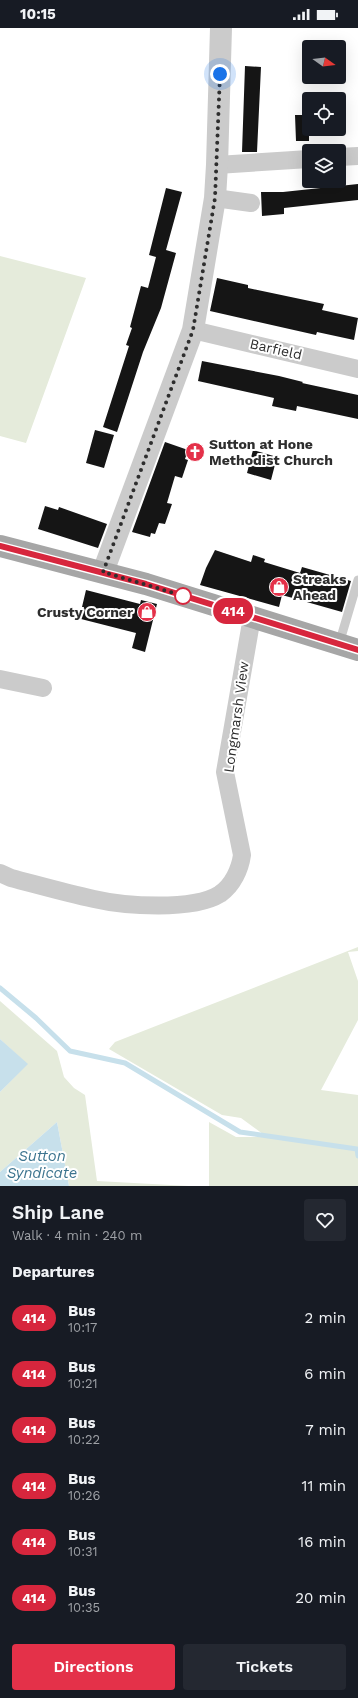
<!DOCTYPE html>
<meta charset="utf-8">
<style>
body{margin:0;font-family:"Work Sans",sans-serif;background:#242831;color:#f1f3f6;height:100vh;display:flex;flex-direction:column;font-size:15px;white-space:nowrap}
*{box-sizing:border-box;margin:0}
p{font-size:13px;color:#9ea1a6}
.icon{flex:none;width:22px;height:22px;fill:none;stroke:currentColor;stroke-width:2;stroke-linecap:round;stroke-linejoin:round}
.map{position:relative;height:1158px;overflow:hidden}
.side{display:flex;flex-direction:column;background:#171b24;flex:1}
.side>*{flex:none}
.badge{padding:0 8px;border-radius:13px;font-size:14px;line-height:26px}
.needle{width:26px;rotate:104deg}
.fabs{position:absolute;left:302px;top:12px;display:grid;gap:8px}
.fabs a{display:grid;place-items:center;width:44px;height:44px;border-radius:4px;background:#171b24;box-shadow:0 4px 16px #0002;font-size:20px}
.you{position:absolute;width:20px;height:20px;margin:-10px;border:3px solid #fff;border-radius:50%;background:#1a73e8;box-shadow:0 0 0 6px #1a73e833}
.map>.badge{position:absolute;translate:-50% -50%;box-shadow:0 0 0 2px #fff}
h2{padding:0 12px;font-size:15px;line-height:36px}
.round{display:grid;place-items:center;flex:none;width:42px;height:42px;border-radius:4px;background:#242831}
.head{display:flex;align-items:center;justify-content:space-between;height:68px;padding:0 12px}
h1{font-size:19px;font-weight:600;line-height:30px}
.cta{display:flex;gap:8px;margin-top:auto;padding:8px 12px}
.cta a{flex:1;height:46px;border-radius:4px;background:#e43149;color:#fff;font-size:16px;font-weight:600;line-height:46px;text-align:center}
.cta a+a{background:#242831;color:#f1f3f6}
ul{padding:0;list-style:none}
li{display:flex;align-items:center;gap:12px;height:56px;padding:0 12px}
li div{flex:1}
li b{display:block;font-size:15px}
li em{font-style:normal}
li .badge{min-width:44px;font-weight:700;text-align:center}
.status{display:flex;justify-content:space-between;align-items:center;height:28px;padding:0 20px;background:#171b24;direction:ltr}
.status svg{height:11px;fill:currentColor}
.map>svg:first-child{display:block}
.green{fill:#e5ebdb}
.water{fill:#c7e0eb}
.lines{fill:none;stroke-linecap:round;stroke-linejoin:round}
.stream{stroke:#c7e0eb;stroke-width:5}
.building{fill:#151515}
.service{stroke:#cbcbcb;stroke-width:9}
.minor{stroke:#cbcbcb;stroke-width:18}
.tertiary{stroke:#cbcbcb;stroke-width:22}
.primary{stroke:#a6a6a6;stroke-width:22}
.line-casing{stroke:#fff;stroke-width:9}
.line{stroke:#d7263d;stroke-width:6}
.walk{stroke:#2e2e2e;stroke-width:4;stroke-dasharray:0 7.2}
.stop-dot{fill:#fff;stroke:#d7263d;stroke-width:2}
.labels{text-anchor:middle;stroke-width:4;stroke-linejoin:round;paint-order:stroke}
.street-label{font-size:14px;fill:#2e2e2e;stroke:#fff}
.poi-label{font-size:14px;font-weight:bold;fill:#2e2e2e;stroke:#fff;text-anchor:start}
.water-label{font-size:15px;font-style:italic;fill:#3c748f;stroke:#fff}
</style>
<div class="status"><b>10:15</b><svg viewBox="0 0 49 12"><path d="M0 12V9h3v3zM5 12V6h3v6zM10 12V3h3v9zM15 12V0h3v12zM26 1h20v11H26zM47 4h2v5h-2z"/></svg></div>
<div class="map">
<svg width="358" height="1158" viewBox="0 0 358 1158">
<rect width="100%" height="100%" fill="#fff"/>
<!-- green -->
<path class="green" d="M 0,228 L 86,250 L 26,415 L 0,408 Z
M 358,919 L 358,923 L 348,924 L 358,953 L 358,992 L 321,1062 L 358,1067 L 358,1158 L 209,1158 L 209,1094 L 236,1109 L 267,1109 L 241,1090 L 222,1087 L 109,1021 L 115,1014 Z
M 0,973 L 57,1023 L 64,1049 L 74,1060 L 85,1067 L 97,1153 L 189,1158 L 69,1158 L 57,1094 L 0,1144 L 0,1064 L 27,1036 L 0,1011 Z"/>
<!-- water -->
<path class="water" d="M 0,1011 L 28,1036 L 0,1064 Z
M 57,1094 L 69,1158 L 0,1158 L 0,1144 Z"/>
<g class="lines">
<!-- stream -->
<path class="stream" d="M 0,960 L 36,990 L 70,1023 L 125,1035 L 240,1104 L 357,1121 L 358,1128"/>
</g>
<!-- building -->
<path class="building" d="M 245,38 L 261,39 L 257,124 L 242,124 Z
M 295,87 L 309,87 L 309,113 L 296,113 Z
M 358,156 L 358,172 L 284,180 L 284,186 L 262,188 L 261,164 L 283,164 Z
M 166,160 L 182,164 L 166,222 L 176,225 L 161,280 L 143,324 L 117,404 L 103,399 L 129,318 L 126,317 L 132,300 L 130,299 L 141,258 L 148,260 L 156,229 L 149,227 Z
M 217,250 L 248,257 L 248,260 L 324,276 L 322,282 L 358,290 L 354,312 L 317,304 L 316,307 L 210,283 Z
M 202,333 L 279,348 L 303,354 L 302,355 L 358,367 L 358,391 L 297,378 L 296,383 L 272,378 L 274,370 L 198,353 Z
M 95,402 L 114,407 L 104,440 L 86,435 Z
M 165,414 L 188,422 L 185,431 L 188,432 L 182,450 L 175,448 L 167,475 L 172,476 L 165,496 L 159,495 L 155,506 L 151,505 L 150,509 L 132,504 Z
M 253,422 L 277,429 L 271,452 L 247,445 Z
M 45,478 L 58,482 L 59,479 L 107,496 L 98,520 L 38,501 Z
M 215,522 L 251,534 L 253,527 L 265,531 L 264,534 L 300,545 L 302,539 L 351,553 L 342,584 L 282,567 L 279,579 L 200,557 L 206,540 Z
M 86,562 L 140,576 L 141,572 L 157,576 L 145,624 L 132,620 L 136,605 L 81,591 L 84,579 L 82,579 Z"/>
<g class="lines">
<!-- service -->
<path class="service" d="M 339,616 L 358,552"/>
<!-- minor -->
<path class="minor" d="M 339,129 L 358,128
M 217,137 L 309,131
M 215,170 L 251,175
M 193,302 L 358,341
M 0,651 L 43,660
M 0,845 L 11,850 C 38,857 66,865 94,871 C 124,878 193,883 220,866 C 233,857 240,841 242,827 L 225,744 L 252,589"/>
<!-- tertiary -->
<path class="tertiary" d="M 103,544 L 193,302 L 215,170 L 217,137 L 221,0"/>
<!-- primary -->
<path class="primary" d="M 0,518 L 146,556 L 358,622"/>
</g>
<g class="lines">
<defs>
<path id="line" d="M 0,518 L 146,556 L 358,622"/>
</defs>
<!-- line casing -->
<use href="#line" class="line-casing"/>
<!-- line -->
<use href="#line" class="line"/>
<!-- walk -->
<path class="walk" d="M 183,568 L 184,568 L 103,544 L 193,302 L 215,170 L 220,46"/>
</g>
<!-- icons -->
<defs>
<symbol id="church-disc" viewBox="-11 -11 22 22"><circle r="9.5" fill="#e43149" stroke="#fff"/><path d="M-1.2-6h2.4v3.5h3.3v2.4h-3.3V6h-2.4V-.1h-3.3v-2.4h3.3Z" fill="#fff"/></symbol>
<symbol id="shop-disc" viewBox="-11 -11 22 22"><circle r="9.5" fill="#e43149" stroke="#fff"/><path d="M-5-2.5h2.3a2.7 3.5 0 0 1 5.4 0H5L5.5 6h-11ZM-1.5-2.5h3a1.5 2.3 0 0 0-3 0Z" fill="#fff"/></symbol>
</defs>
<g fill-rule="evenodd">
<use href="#church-disc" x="184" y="413" width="22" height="22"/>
<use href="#shop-disc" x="268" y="548" width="22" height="22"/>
<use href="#shop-disc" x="136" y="573" width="22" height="22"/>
</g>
<!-- markers -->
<circle class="stop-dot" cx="183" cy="568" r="8"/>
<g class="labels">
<!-- street labels -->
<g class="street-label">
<text transform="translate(276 321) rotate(13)" y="5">Barfield</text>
<text transform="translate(236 689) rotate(-82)" y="5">Longmarsh View</text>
</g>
<!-- poi labels -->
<g class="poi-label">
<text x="209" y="421">Sutton at Hone<tspan x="209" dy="16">Methodist Church</tspan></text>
<text x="293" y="556">Streaks<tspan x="293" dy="16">Ahead</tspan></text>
<text x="133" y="589" text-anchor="end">Crusty Corner</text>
</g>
<!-- water labels -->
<g class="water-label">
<text x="42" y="1133">Sutton<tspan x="42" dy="17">Syndicate</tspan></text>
</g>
</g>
</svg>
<div class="fabs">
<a><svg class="needle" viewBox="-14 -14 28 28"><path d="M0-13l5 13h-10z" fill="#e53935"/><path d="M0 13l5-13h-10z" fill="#9ea1a6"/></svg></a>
<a><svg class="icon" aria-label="locate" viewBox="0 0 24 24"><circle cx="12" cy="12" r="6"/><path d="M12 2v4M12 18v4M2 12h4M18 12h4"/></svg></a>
<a><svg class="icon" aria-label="layers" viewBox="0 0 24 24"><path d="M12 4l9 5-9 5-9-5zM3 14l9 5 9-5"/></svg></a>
</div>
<div class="you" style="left:220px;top:46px"></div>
<b class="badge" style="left:233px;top:583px;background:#d7263d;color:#fff">414</b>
</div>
<section class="side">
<div class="head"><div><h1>Ship Lane</h1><p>Walk · 4 min · 240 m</p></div><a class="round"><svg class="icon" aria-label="heart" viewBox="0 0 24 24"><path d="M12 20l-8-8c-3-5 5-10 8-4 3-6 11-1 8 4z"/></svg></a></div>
<h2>Departures</h2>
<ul>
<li><span class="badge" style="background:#d7263d;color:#fff">414</span><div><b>Bus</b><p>10:17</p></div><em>2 min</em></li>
<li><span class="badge" style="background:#d7263d;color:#fff">414</span><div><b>Bus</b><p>10:21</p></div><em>6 min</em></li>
<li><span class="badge" style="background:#d7263d;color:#fff">414</span><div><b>Bus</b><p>10:22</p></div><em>7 min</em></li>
<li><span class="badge" style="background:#d7263d;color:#fff">414</span><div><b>Bus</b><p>10:26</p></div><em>11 min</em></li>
<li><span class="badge" style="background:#d7263d;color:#fff">414</span><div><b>Bus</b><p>10:31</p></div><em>16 min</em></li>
<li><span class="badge" style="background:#d7263d;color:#fff">414</span><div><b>Bus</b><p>10:35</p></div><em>20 min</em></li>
</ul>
<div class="cta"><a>Directions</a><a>Tickets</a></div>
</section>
